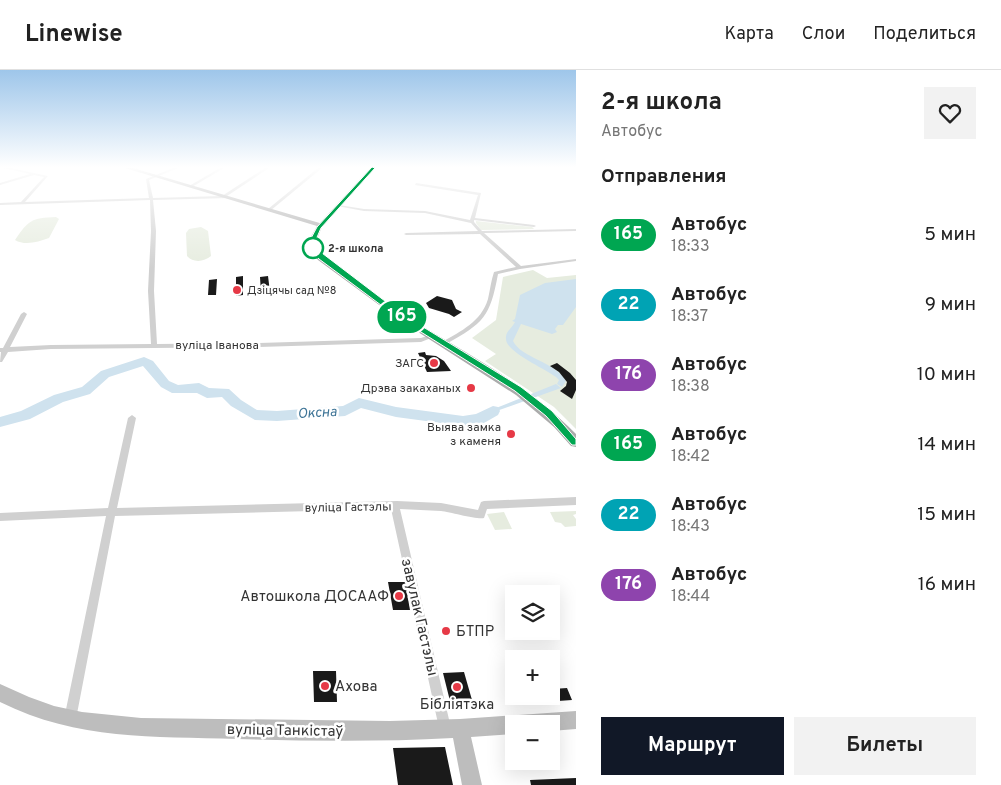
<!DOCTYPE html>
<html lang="ru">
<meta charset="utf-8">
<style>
body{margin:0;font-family:Overpass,sans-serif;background:#f2f2f2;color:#222;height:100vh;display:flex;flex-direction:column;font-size:19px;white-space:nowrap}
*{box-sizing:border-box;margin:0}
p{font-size:16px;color:#767676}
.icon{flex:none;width:28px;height:28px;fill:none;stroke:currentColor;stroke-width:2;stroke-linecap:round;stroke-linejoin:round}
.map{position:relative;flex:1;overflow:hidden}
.details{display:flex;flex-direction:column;background:#fff;width:425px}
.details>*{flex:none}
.badge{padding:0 10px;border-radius:16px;font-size:18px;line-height:32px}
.controls{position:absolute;left:505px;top:515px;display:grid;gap:10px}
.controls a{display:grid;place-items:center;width:55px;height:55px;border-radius:0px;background:#fff;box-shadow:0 5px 20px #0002;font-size:25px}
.map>.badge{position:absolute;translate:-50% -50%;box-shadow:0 0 0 2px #fff}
h2{padding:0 25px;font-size:19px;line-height:45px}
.round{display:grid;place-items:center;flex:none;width:52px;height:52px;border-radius:0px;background:#f2f2f2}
.summary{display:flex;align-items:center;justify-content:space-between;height:85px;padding:0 25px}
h1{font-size:24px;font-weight:700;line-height:38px}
.cta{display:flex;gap:10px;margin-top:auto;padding:10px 25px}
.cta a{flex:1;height:58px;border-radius:0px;background:#111827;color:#fff;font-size:20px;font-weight:700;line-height:58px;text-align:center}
.cta a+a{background:#f2f2f2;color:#222}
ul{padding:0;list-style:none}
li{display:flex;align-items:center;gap:15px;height:70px;padding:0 25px}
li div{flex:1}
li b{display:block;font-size:19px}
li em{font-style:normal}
li .badge{min-width:55px;font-weight:700;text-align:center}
header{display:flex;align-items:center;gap:30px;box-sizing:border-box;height:70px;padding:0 25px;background:#fff;border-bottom:1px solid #e0e0e0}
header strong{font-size:24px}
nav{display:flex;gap:28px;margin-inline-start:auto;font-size:18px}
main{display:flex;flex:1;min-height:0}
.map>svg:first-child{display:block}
.green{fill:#e6ecdf}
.water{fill:#cfe2ee}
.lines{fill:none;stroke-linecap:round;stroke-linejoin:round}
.river{fill:#cfe2ee;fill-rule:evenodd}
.building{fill:#1a1a1a}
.street{fill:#d0d0d0;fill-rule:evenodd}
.secondary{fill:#bdbdbd;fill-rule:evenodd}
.primary{fill:#ababab;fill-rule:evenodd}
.line{fill:#00a651;stroke:#fff}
.stop-dot{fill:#fff;stroke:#00a651;stroke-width:2.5}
.poi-dot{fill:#e63946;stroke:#fff;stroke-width:2}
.labels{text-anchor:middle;stroke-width:5;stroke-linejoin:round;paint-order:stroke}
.far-stop-label{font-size:11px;font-weight:bold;fill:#333;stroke:#fff;text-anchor:start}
.far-poi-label{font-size:11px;fill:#333;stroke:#fff;text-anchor:start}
.street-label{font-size:12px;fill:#333;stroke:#fff}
.poi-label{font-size:12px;fill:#333;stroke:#fff;text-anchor:end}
.water-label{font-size:14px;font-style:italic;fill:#3f7597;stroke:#fff}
.near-poi-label{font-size:15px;fill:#333;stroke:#fff;text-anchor:start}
.near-street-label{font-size:15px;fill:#333;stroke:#fff}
</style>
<header>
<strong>Linewise</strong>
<nav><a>Карта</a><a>Слои</a><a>Поделиться</a></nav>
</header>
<main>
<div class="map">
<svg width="576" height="715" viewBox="0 0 576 715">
<rect width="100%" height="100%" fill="#fff"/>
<!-- green -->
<path class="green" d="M 56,147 L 59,149 L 49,168 C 38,172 25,176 15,170 C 29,150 31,148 56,147 Z
M 476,151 L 532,157 L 534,159 L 481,160 L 476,153 Z
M 201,157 L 208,161 L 211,186 C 204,192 193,193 187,186 L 186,163 L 189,159 Z
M 533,200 L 547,208 L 576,205 L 576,359 L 554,337 L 485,291 L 496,284 L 472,268 L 496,250 L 503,207 Z
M 576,441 L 576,444 L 573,445 L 576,449 L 576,456 L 565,457 L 561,453 L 555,452 L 550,442 Z
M 504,442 L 512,459 L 495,460 L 487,444 Z"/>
<!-- water -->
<path class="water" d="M 576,209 L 576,237 L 563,255 L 558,255 L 555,259 L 557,262 L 552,264 L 521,254 L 513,271 C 521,288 556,292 566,311 L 562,317 L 557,314 L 559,310 L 556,307 C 546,299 506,282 506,269 C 505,262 512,258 515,252 L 512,251 L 515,249 L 520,225 L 545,213 Z
M 556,314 L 561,318 L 488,344 L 479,349 L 481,344 Z"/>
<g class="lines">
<!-- river -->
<path class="river" d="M 144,287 L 153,291 L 169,311 L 178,315 L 199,313 L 209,318 L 229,319 L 241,330 L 257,340 L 277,341 L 343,336 L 359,328 L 396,337 L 463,346 L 476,344 L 493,336 L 498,337 L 500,341 L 498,345 L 484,353 L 463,356 L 396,347 L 361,338 L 345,346 L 277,351 L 255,350 L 231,336 L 222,327 L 207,328 L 197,323 L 172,323 L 161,317 L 143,296 L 109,307 L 90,324 L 63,332 L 30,349 L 0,357 L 0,347 L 21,341 L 54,325 L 82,317 L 101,301 Z"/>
</g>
<!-- building -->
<path class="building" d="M 243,206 L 243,225 L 236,226 L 236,207 Z
M 268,206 L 270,222 L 261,223 L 260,207 Z
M 217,209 L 216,225 L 208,225 L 209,210 Z
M 437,226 L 452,230 L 456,239 L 462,242 L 454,247 L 449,244 L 429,238 L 426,233 Z
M 425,282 L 426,285 L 436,286 L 444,291 L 451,301 L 427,302 L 418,283 Z
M 557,293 L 570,303 L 576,310 L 576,320 L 572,329 L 560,321 L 566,316 L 567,312 L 559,302 L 550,296 Z
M 388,512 L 405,512 L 410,540 L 393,540 Z
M 313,601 L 336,601 L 337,632 L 314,632 Z
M 464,602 L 472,630 L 450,631 L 443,603 Z
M 567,618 L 572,630 L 558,631 L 553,619 Z
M 445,677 L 453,715 L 398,715 L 393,678 Z
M 576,708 L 576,715 L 531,715 L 530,710 Z"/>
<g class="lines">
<!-- street -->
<path class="street" d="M 4,98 L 11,98 L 48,106 L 25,132 L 149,128 L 146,109 L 173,98 L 178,98 L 149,110 L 153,128 L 222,126 L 265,98 L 269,98 L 227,126 L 228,126 L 228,128 L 153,130 L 156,161 L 154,221 L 157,274 L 259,273 L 421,268 L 433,264 L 436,266 L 421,272 L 259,277 L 51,279 L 8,282 L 2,292 L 0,292 L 1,282 L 0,282 L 0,278 L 3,278 L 21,244 L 24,242 L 27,244 L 10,277 L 51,275 L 151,274 L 148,221 L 151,161 L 150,130 L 0,135 L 0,133 L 21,132 L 44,107 L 34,105 L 0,115 L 0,113 L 30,104 Z
M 220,98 L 224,98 L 192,117 L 189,116 Z
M 318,98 L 322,98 L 270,141 L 268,141 L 268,139 Z
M 416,113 L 481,123 L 475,148 L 534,155 L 536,156 L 534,157 L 474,150 L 474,152 L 482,161 L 576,159 L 576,161 L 484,163 L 521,196 L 576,189 L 576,191 L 520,199 L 498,204 C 490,247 484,253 446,274 L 442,274 L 442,272 C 461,261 481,252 488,229 C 490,220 491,211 494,202 L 516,197 L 480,164 L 406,165 L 404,164 L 406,163 L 478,161 L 471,153 L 425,143 L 364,141 L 337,136 L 339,135 L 364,139 L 425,141 L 470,150 L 478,125 L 415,115 Z
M 132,345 L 136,348 L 117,438 L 397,431 L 441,433 L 478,440 L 481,432 L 484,431 L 576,427 L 576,435 L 487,439 L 484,448 C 478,450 450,442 441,441 C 427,440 414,440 400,439 L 451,658 L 449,662 L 445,664 L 441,662 L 439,658 L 391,439 L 115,446 L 76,649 L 74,653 L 70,655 L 66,653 L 64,649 L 106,446 L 0,451 L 0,443 L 108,438 L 128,348 Z"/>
<!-- secondary -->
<path class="secondary" d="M 370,98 L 375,98 L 323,156 L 319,156 L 319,154 Z
M 0,614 L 29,627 L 54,636 L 82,642 L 141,648 L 390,651 L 460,649 L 576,641 L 576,659 L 551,661 L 551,654 L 514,654 L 514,664 L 471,667 L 482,715 L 462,715 L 453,668 C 381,672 309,671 237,669 C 152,666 79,671 0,632 Z"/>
<!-- primary -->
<path class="primary" d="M 125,98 L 133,98 L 323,154 L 316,172 L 319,180 L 324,186 C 356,209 387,234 420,255 C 475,288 531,318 576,364 L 576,377 L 571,376 L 554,357 L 516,325 L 401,251 L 318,190 L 311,181 L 308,172 L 317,156 Z"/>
</g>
<!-- sky -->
<linearGradient id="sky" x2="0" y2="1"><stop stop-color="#9ec6ea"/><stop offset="0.49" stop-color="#fff"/><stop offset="1" stop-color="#fff" stop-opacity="0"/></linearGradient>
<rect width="576" height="198" fill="url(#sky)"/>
<!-- line -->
<path class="line" d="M 372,97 L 375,98 L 321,158 L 315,172 L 318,180 L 402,244 L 521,317 L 552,341 L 576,369 L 576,375 L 572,375 L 546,346 L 515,321 L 397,247 L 319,189 L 312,181 L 309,172 L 317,157 Z"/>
<!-- markers -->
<circle class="stop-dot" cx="313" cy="178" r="10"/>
<g class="poi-dot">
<circle cx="237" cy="220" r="5"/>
<circle cx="434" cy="293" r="5"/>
<circle cx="471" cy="318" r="5"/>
<circle cx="511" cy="364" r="5"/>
<circle cx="399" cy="526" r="5"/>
<circle cx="446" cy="561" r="5"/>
<circle cx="325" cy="616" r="5"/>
<circle cx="457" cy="617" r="5"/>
</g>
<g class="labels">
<!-- far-stop labels -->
<g class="far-stop-label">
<text x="328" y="182">2-я школа</text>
</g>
<!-- far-poi labels -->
<g class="far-poi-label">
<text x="247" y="224">Дзіцячы сад №8</text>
</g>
<!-- street labels -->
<g class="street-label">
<text x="217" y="279">вуліца Іванова</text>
<text transform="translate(348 437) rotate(-1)" y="4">вуліца Гастэлы</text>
</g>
<!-- poi labels -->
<g class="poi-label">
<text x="424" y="297">ЗАГС</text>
<text x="461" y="322">Дрэва закаханых</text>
<text x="501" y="361">Выява замка<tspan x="501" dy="14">з каменя</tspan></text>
</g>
<!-- water labels -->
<g class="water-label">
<text transform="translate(317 342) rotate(-3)" y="5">Оксна</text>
</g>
<!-- near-poi labels -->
<g class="near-poi-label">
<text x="389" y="531" text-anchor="end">Автошкола ДОСААФ</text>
<text x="456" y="566">БТПР</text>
<text x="335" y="621">Ахова</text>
<text x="457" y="639" text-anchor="middle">Бібліятэка</text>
</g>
<!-- near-street labels -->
<g class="near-street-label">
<text transform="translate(420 547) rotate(77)" y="5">завулак Гастэлы</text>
<text transform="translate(285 660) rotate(1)" y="5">вуліца Танкістаў</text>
</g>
</g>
</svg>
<div class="controls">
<a><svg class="icon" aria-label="layers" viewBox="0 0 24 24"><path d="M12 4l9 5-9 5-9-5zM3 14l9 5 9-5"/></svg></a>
<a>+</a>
<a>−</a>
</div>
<b class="badge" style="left:402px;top:247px;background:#00a651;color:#fff">165</b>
</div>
<section class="details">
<div class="summary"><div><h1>2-я школа</h1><p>Автобус</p></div><a class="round"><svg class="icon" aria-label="heart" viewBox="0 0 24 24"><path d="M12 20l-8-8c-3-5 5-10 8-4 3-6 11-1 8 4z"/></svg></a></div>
<h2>Отправления</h2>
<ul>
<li><span class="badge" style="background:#00a651;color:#fff">165</span><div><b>Автобус</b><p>18:33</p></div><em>5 мин</em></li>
<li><span class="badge" style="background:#00a3b4;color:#fff">22</span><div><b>Автобус</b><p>18:37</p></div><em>9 мин</em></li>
<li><span class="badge" style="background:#8e44ad;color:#fff">176</span><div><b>Автобус</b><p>18:38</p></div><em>10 мин</em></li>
<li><span class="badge" style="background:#00a651;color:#fff">165</span><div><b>Автобус</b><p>18:42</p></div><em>14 мин</em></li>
<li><span class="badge" style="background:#00a3b4;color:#fff">22</span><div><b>Автобус</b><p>18:43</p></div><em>15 мин</em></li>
<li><span class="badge" style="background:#8e44ad;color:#fff">176</span><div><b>Автобус</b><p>18:44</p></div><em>16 мин</em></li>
</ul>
<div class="cta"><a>Маршрут</a><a>Билеты</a></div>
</section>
</main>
